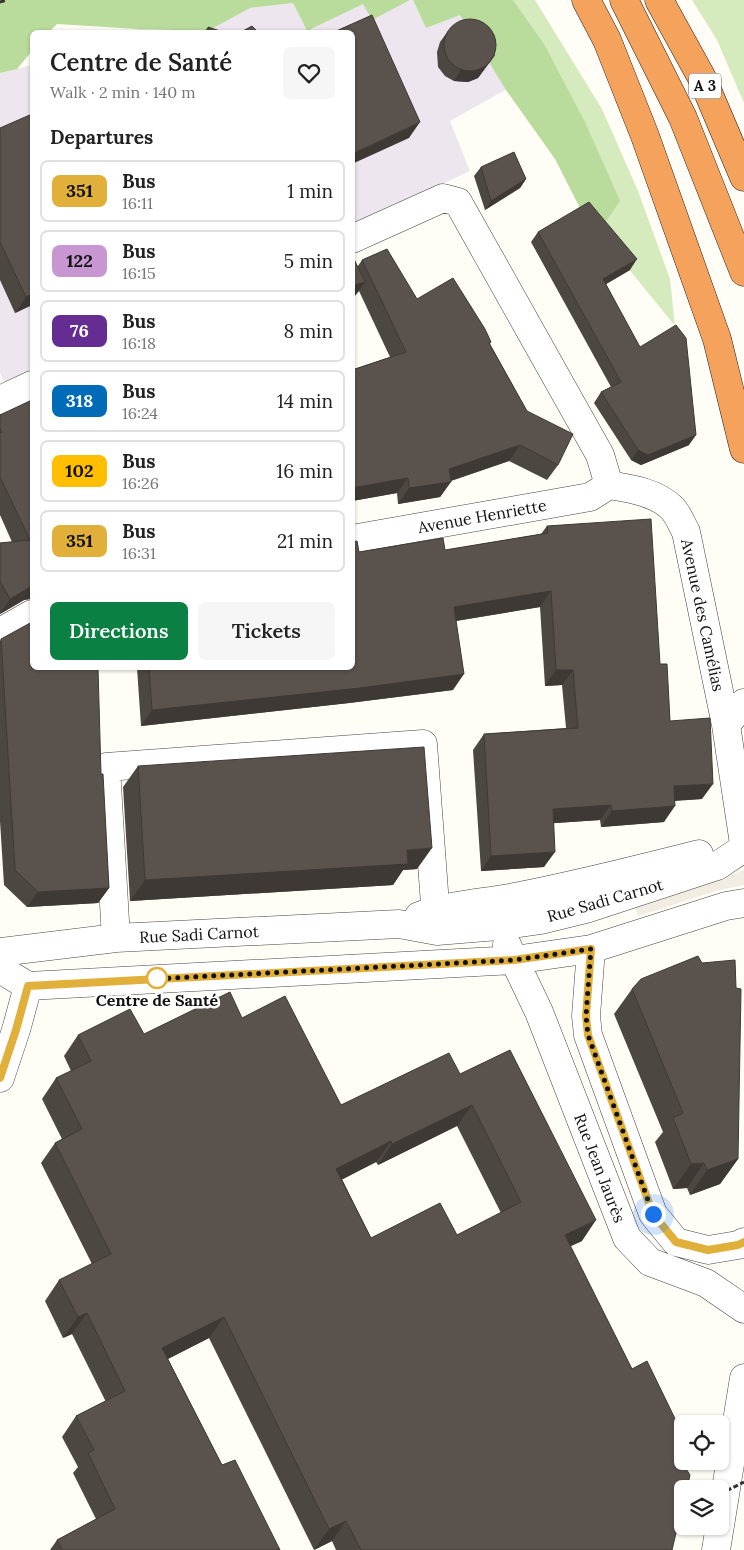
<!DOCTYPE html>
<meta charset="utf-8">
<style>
body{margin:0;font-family:Lora,serif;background:#f6f6f6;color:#222;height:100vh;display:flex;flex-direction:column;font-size:19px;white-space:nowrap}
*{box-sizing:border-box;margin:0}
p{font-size:16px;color:#767676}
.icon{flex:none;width:28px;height:28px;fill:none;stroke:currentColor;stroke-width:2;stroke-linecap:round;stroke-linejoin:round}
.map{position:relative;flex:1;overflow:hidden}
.sheet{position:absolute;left:30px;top:30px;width:325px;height:640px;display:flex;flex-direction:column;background:#fff;border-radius:8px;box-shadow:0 1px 4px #0004}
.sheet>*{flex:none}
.badge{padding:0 10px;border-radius:8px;font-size:18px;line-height:32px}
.controls{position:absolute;left:674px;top:1415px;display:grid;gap:10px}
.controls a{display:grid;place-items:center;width:55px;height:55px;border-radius:8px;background:#fff;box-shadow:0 1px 4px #0004;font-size:25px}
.you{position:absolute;width:25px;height:25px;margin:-12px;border:4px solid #fff;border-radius:50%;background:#1a73e8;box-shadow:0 0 0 8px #1a73e833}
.map>.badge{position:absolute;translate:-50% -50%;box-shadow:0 0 0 2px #fff}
h2{padding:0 20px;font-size:19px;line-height:45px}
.round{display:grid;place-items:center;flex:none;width:52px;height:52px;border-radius:8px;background:#f6f6f6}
.head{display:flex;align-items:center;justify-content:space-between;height:85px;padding:0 20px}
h1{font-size:24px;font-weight:600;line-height:38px}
.button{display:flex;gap:10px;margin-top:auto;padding:10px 20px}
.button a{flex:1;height:58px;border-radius:8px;background:#0b8043;color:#fff;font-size:20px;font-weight:600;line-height:58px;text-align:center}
.button a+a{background:#f6f6f6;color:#222}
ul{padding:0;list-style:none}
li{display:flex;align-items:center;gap:15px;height:62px;margin:0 10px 8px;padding:0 10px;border:2px solid #e0e0e0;border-radius:8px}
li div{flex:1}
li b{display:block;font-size:19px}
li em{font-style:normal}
li .badge{min-width:55px;font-weight:700;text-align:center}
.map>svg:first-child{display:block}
.industrial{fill:#eee6ef}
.green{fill:#d5ebbd}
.forest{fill:#b9dc9c}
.plaza{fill:#f1ede2}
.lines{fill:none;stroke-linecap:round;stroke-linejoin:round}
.minor-casing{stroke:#444;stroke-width:29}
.highway-casing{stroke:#222;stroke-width:29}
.path{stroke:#333;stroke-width:3;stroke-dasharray:5 2.5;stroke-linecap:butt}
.minor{stroke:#fff;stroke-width:28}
.highway{stroke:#f5a25d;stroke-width:28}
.path-bridge{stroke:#333;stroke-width:3;stroke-dasharray:5 2.5;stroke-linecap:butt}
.wall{fill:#4d4742;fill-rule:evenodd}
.shaded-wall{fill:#3f3936}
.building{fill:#5a524d;stroke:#3f3936;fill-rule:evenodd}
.line-casing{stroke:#fff;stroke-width:11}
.line{stroke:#e0b03b;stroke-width:8}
.walk{stroke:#111;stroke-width:5;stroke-dasharray:0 9}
.stop-dot{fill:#fff;stroke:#e0b03b;stroke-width:2.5}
.labels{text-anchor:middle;stroke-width:5;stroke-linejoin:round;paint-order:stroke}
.shield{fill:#fff;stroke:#585858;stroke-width:1}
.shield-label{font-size:15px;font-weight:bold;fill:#111}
.street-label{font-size:16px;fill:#111;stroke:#fff}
.stop-label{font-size:16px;font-weight:bold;fill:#111;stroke:#fff}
</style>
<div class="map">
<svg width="744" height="1550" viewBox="0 0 744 1550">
<rect width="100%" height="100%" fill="#fffdf5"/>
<!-- industrial -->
<path class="industrial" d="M 410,0 L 413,0 L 426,28 L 481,6 L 521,81 L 450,121 L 470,171 L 353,225 L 352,32 L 130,32 L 138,29 L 208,31 L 250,8 L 293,3 L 307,31 L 364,3 L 372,19 Z
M 32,65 L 32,371 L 5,383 L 0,373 L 0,73 Z"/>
<!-- green -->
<path class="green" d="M 513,0 L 535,0 L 602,109 L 638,191 L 670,279 L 675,326 L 615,252 Z
M 692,0 L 744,0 L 744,103 L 717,40 Z"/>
<!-- forest -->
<path class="forest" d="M 0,0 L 410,0 L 372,20 L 363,4 L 307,31 L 293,3 L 250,8 L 208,31 L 138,29 L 57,24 L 49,32 L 32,32 L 32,51 L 17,69 L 0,73 Z
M 413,0 L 513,0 L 544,44 L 585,122 L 620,201 L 599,232 L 582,212 L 555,159 L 506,90 L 460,15 L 426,28 Z"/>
<!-- plaza -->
<path class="plaza" d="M 744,870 L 744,885 L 719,890 L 638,916 L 635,907 Z"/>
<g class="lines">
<defs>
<path id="minor" d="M 352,239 L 443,198 L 458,202 L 600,455 L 609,485
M 0,400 L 32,385
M 609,485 C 632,489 655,492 672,508 C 678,514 682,525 686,532 L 726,725 L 744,844
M 352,539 L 590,497 L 609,485
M 0,632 L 32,614
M 726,725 L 744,703
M 419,916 C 451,904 487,903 520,896 C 580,884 640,869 699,854
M 116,938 L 106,767 L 423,744 L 437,931
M 507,945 L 539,1012 L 627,1238 L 650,1262 L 706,1283 L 744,1309
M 591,949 L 586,1016 L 588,1035 L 653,1214 L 676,1242 L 708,1250 L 738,1245 L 744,1242
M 0,952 L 116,938 L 399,924 L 437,931 L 498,926 L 541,920 L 586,909 L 717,866 L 744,848
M 0,969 L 28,986 L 514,960 L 591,949 L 726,906 L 744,903
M 0,1078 L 16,1030 L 28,986
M 716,1550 L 744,1378"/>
<path id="highway" d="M 586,0 L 607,40 L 645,136 L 717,339 L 744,449
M 624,0 L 683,118 L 744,272
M 659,0 L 702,78 L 744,177"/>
</defs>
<!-- minor casing -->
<use href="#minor" class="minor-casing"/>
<!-- highway casing -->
<use href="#highway" class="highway-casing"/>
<!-- path -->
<path class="path" d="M 0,2 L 7,0"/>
<!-- minor -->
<use href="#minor" class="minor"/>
<!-- highway -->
<use href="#highway" class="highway"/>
<!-- path-bridge -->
<path class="path-bridge" d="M 720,1494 L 744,1482"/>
</g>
<!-- wall -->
<path class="wall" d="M 208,27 L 223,32 L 204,32 Z
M 448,31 L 495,55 L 478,78 L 468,82 L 454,81 L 445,76 L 438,67 L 437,52 L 440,42 Z
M 0,128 L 32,305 L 15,313 L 0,280 Z
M 481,167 L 526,179 L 520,188 L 485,210 L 474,176 Z
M 538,232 L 630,270 L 606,284 L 689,445 L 641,465 L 631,460 L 594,403 L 601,392 L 611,387 L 531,242 Z
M 362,260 L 417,299 L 491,342 L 490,344 L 527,411 L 558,465 L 547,480 L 509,461 L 451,481 L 440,497 L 398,504 L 397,493 L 352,501 L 352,370 L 390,357 L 359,291 L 354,297 L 358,266 Z
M 32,400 L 32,598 L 24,600 L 0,614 L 0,543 L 12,542 L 0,515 L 0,415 Z
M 547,526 L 660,664 L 670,721 L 702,799 L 675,801 L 664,822 L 601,827 L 600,820 L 554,823 L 544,867 L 481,871 L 473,750 L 484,734 L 566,728 L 562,685 L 545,686 L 540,607 L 456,621 L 453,690 L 349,703 L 141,726 L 137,668 L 352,668 L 359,552 L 445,550 L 541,534 Z
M 1,639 L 101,774 L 109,888 L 98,903 L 27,907 L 4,885 L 0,821 L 0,641 Z
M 138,766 L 417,869 L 403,870 L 393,885 L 130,901 L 123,787 Z
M 632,989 L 738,1159 L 720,1184 L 690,1195 L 687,1188 L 673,1189 L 655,1142 L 663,1132 L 614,1014 Z
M 242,1018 L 341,1105 L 460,1074 L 582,1241 L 570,1246 L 632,1369 L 682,1461 L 691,1461 L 686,1469 L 672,1550 L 336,1550 L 332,1541 L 314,1550 L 209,1338 L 168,1359 L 222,1465 L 280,1550 L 50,1550 L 57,1540 L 96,1519 L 73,1473 L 78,1467 L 62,1437 L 76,1416 L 106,1402 L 72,1334 L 63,1338 L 45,1301 L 59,1280 L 92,1264 L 41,1163 L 55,1143 L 62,1139 L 42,1099 L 56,1078 L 71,1071 L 64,1056 L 78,1035 L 144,1034 ZM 457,1126 L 501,1213 L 457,1235 L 371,1238 L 342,1179 L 376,1162 L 378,1165 Z"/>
<!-- shaded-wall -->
<path class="shaded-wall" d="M 495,55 L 478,78 L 468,82 L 454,81 L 461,70 Z
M 420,122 L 409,138 L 352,164 L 352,154 Z
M 526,179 L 520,188 L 485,210 L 491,201 Z
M 637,259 L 630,270 L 596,290 L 603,279 Z
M 365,282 L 354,297 L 352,298 L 352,286 Z
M 32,294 L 32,305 L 15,313 L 26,297 Z
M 696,435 L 689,445 L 641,465 L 631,460 L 638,450 Z
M 520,445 L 509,461 L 444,483 L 451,482 L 440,497 L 398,504 L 409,488 L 449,469 Z
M 408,478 L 397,493 L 352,501 L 352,488 Z
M 32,586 L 32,599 L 24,600 L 0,614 L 10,599 Z
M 551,591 L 540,607 L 443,623 L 454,607 Z
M 556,670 L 573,670 L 562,685 L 545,686 Z
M 464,674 L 453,690 L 349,703 L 141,726 L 152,710 Z
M 713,784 L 702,799 L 663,801 L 674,786 Z
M 611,805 L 600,820 L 542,824 L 553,809 Z
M 675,806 L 664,822 L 601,827 L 612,811 Z
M 432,848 L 417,869 L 403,870 L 393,885 L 130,901 L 145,880 L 407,850 Z
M 555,852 L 544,867 L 481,871 L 491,856 Z
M 109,888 L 98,903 L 27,907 L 38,892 Z
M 472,1105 L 457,1126 L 378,1165 L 392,1144 Z
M 391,1141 L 376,1162 L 322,1190 L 336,1169 Z
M 738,1159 L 720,1184 L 690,1195 L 707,1170 Z
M 704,1163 L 687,1188 L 673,1189 L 691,1164 Z
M 596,1220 L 582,1241 L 550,1256 L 565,1235 Z
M 87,1313 L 72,1334 L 63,1338 L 78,1317 Z
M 224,1317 L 209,1338 L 148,1369 L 162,1348 Z
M 687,1461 L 691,1461 L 680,1478 L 683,1464 Z
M 346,1521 L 332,1541 L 314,1550 L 329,1529 Z"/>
<!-- building -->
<path class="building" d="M 372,15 L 420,122 L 352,154 L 352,32 L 334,32 Z
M444 45a26 26 0 1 1 52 0a26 26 0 1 1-52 0Z
M 252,26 L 258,32 L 241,32 Z
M 208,27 L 223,32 L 211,32 Z
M 32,114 L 32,294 L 26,297 L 0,242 L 0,128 Z
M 514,152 L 526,179 L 491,201 L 481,167 Z
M 589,202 L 637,259 L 603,279 L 640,347 L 676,325 L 686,338 L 696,435 L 648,455 L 638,450 L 601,392 L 621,382 L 538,232 Z
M 387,249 L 417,299 L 453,278 L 485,329 L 491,342 L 489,343 L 527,411 L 573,434 L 558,465 L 520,445 L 449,469 L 451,482 L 409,488 L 408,478 L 352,488 L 352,370 L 406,352 L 362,260 Z
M 352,255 L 365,282 L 352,286 Z
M 32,400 L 32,586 L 10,599 L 0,581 L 0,543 L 30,540 L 0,477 L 0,433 L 2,432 L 0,428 L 0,415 Z
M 651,519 L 660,664 L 667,664 L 670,721 L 710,718 L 713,784 L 674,786 L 675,806 L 612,811 L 611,805 L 553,809 L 555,852 L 491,856 L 484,734 L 578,728 L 573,670 L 556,670 L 551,591 L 454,607 L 464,674 L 360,688 L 152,710 L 149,668 L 352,668 L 352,542 L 357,541 L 359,552 L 443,538 L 445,550 L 548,533 L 547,526 Z
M 32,622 L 32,668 L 98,668 L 101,774 L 103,774 L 109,888 L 38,892 L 15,870 L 1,639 Z
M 424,747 L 432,848 L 407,850 L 408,864 L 145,880 L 138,766 Z
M 698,956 L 702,963 L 735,960 L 736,988 L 741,989 L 738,1159 L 707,1170 L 704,1163 L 691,1164 L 673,1118 L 683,1113 L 632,989 L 641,979 Z
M 230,992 L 242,1018 L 285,996 L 341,1105 L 449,1053 L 460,1074 L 510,1050 L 596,1220 L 565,1235 L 632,1369 L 647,1361 L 682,1433 L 682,1461 L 687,1461 L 683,1464 L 690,1475 L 687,1489 L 682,1489 L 682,1508 L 672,1550 L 361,1550 L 346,1521 L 329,1529 L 224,1317 L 162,1348 L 222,1465 L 235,1460 L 280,1550 L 62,1550 L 57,1540 L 115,1509 L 88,1453 L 94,1450 L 76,1416 L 125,1391 L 87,1313 L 78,1317 L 59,1280 L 111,1254 L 55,1143 L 82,1129 L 56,1078 L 91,1061 L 78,1035 L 130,1009 L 144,1034 ZM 472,1105 L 521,1202 L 457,1235 L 440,1203 L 371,1238 L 336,1169 L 391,1141 L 392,1144 Z"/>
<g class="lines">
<defs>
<path id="line" d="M 0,1078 L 16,1030 L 28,986 L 514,960 L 591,949 L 586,1016 L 588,1035 L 653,1214 L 676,1242 L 708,1250 L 738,1245 L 744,1242"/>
</defs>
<!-- line casing -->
<use href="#line" class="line-casing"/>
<!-- line -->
<use href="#line" class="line"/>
<!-- walk -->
<path class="walk" d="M 157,978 L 154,979 L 514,960 L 591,949 L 586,1016 L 588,1035 L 653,1214"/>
</g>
<!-- markers -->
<circle class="stop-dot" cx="157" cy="978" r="10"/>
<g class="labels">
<!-- shield labels -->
<rect class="shield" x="689" y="73.5" width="32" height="25" rx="4"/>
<g class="shield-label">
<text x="705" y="91">A 3</text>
</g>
<!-- street labels -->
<g class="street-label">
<text transform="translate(482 516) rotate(-10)" y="6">Avenue Henriette</text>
<text transform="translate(703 615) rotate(78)" y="6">Avenue des Camélias</text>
<text transform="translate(605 900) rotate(-16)" y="6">Rue Sadi Carnot</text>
<text transform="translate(199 934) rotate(-3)" y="6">Rue Sadi Carnot</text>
<text transform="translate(600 1168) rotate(69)" y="6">Rue Jean Jaurès</text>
</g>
<!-- stop labels -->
<g class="stop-label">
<text x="157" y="1006">Centre de Santé</text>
</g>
</g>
</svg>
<div class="controls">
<a><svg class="icon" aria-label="locate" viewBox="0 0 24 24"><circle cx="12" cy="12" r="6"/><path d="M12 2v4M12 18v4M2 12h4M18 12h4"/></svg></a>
<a><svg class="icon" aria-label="layers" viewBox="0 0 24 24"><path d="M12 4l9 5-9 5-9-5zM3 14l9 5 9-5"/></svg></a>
</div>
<div class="you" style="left:653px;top:1214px"></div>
<section class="sheet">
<div class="head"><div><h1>Centre de Santé</h1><p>Walk · 2 min · 140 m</p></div><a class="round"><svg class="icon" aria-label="heart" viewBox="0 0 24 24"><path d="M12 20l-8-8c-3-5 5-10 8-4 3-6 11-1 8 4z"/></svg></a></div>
<h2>Departures</h2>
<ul>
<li><span class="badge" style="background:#e0b03b;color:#111">351</span><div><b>Bus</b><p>16:11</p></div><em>1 min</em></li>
<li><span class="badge" style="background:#c897d2;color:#111">122</span><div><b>Bus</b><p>16:15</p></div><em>5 min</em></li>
<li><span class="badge" style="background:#652d91;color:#fff">76</span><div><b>Bus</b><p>16:18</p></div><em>8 min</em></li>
<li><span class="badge" style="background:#006cb8;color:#fff">318</span><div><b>Bus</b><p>16:24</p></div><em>14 min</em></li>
<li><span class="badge" style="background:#ffbe00;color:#111">102</span><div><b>Bus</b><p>16:26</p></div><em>16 min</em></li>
<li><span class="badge" style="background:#e0b03b;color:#111">351</span><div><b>Bus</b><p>16:31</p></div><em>21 min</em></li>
</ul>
<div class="button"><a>Directions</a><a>Tickets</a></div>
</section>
</div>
